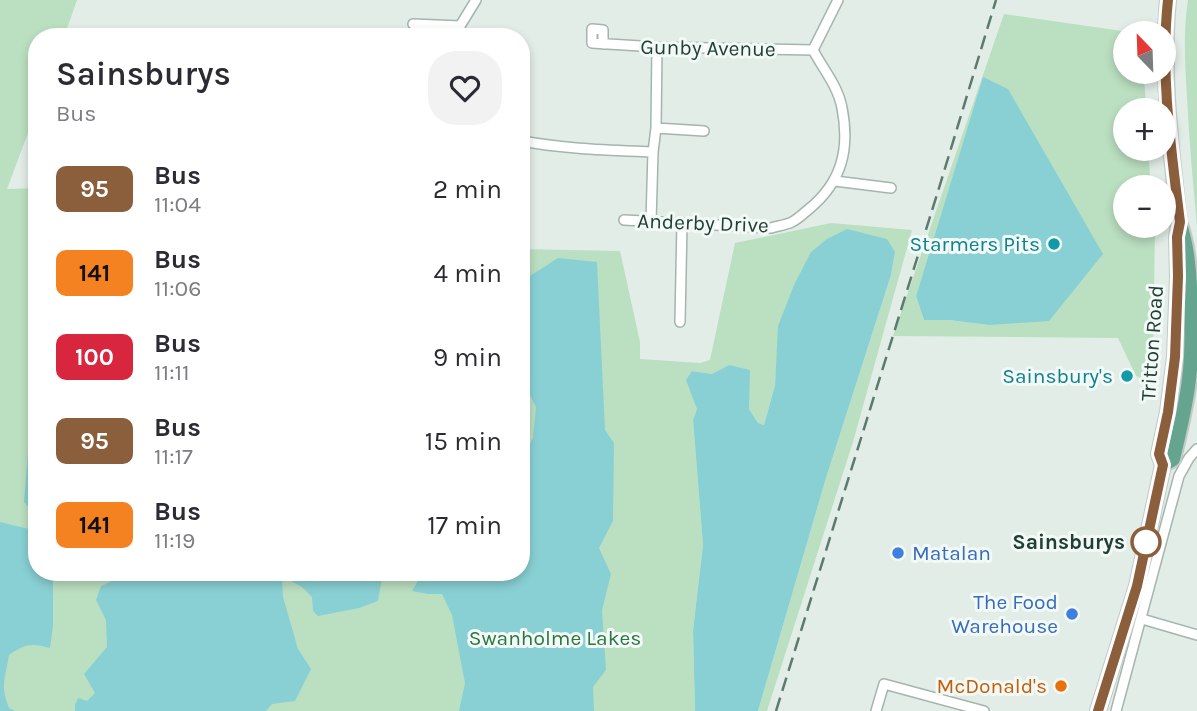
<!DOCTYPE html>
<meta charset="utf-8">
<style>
body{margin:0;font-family:Karla,sans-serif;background:#f2f2f3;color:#2b2b33;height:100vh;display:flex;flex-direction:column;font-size:26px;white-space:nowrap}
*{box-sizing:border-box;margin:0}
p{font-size:23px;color:#7c7c81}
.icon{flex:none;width:38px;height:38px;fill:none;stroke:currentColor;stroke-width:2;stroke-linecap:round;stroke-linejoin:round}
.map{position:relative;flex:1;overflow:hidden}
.details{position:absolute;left:28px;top:28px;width:502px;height:553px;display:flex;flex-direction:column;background:#fff;border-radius:28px;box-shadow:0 4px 10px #0003}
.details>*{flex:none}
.badge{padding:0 14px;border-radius:10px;font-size:24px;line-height:46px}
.needle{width:46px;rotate:337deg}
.tools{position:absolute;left:1113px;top:21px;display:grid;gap:14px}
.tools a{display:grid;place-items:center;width:63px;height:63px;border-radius:50%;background:#fff;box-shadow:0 4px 10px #0003;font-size:35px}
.map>.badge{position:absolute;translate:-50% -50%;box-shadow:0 0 0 4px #fff}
.round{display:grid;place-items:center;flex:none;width:74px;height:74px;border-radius:28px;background:#f2f2f3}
.overview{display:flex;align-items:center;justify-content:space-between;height:119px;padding:0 28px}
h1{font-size:33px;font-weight:600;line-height:52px}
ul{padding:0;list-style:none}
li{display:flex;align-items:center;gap:21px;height:84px;padding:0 28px}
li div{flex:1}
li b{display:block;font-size:26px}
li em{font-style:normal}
li .badge{min-width:77px;font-weight:700;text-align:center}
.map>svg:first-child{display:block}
.green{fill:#bbdfc1;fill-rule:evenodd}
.water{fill:#89d0d4}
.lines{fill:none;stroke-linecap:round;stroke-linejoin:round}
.minor-casing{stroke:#a4b5ae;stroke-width:12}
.primary-casing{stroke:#c1c9c6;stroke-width:18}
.minor{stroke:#fff;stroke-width:9}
.primary{stroke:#65a48e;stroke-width:14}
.rail{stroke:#5c7b6f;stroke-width:2.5;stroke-dasharray:14 7;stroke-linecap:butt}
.line-casing{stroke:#fff;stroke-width:16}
.line{stroke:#8b5e3c;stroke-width:10}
.culture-dot{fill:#0f9aa8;stroke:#f3f9f6;stroke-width:2.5}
.stop-dot{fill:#fff;stroke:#8b5e3c;stroke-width:3.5}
.shop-dot{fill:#3f7fe0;stroke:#f3f9f6;stroke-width:2.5}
.food-dot{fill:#e8710a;stroke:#f3f9f6;stroke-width:2.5}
.labels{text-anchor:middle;stroke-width:6;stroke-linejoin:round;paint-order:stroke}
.street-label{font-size:21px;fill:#213f34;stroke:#f3f9f6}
.culture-label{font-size:21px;fill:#0d838f;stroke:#f3f9f6;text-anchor:end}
.stop-label{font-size:21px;font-weight:bold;fill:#213f34;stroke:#f3f9f6;text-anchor:end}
.shop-label{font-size:21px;fill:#366cbe;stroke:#f3f9f6;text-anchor:start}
.park-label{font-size:21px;fill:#2a7840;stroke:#f3f9f6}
.food-label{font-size:21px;fill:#c56008;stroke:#f3f9f6;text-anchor:end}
</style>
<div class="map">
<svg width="1197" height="711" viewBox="0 0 1197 711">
<rect width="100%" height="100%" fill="#e2ede7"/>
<!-- green -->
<path class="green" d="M 0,0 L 77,0 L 64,37 L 37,37 L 37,109 L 7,189 L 37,188 L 37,572 L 522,572 L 522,249 L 620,251 L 640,342 L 640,359 L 700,363 L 710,360 L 735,243 L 831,223 L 912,230 L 853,442 L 767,711 L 758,711 L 826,478 L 891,275 L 895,252 L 779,326 L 775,385 L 764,425 L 758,423 L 749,409 L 729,365 L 712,374 L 692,371 L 697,409 L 693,420 L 703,545 L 693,630 L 695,711 L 0,711 Z
M 1188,0 L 1197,0 L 1197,226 C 1193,183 1189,140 1187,97 C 1185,64 1183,32 1188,0 Z
M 1004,14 L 1136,33 L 1125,33 L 1125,72 L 1144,72 L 1146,110 L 1125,110 L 1125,149 L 1148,149 L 1151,187 L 1125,187 L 1125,226 L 1155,226 L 1153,363 L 1150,381 L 1136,376 L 1118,338 L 893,336 ZM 983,78 L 989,325 L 949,320 L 924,320 L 916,296 Z"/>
<!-- water -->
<path class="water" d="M 983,77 L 1008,89 L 1103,254 L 1049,321 L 989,325 L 949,320 L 924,320 L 916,296 Z
M 847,229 L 887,239 L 895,252 L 891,275 L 826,478 L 758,711 L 695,711 L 693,630 L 703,545 L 693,420 L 697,409 L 686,380 L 692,371 L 712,374 L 729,365 L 750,370 L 749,409 L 758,423 L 764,425 L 775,385 L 778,326 L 794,285 L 811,252 L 827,239 Z
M 558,258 L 597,262 L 605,430 L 614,443 L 613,521 L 599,548 L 611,574 L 602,610 L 606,670 L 593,687 L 594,711 L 459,711 L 465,683 L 452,615 L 442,594 L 428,594 L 412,591 L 423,572 L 522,572 L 522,460 L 533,438 L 536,407 L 522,380 L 522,281 Z
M 37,400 L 37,511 L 29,508 L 24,502 L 29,440 Z
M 0,522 L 37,531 L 37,572 L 53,572 L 53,626 L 50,648 C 31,643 25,644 9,655 C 5,680 0,685 9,708 L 15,711 L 0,711 Z
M 120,572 L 383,572 L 378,601 L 359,608 L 318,616 L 313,611 L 312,597 L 302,587 L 282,576 L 283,597 L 298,649 L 311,669 L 295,701 L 272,704 L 266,711 L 75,711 L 75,705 L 78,698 L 87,701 L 95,693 L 84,674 L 107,647 L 106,620 L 96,600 L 101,586 L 119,578 Z"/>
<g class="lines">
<defs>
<path id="minor" d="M 413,24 L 460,26
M 460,37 L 460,26 L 476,0
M 603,44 L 603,30 L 592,29 L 592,43 L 657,47 L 813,50
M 813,50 L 838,0
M 656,128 L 704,131
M 522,141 C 565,149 609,150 653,152
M 835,181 L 891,188
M 624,220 L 771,228 C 778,226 786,225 792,222 C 798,219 804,213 809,209 C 842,182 850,149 842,108 C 838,86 823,69 813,50
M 651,221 L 653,152 L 656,128 L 657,47
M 680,322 L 682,223
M 1142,619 L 1197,635
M 876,711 L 884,684 L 984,711
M 1116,711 L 1179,476 L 1189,458 L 1197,449"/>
<path id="primary" d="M 1163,465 L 1173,459 C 1179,433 1186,406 1189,379 C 1193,348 1192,318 1190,287 C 1189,265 1187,243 1179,222 C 1171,148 1161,74 1168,0
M 1098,711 L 1137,586 L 1163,465 L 1159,454 L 1168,412 L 1175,357 L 1178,276 L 1177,237 L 1179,222"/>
</defs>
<!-- minor casing -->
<use href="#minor" class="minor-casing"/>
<!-- primary casing -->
<use href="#primary" class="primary-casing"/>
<!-- minor -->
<use href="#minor" class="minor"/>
<!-- primary -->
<use href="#primary" class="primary"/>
<!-- rail -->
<path class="rail" d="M 776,711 L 939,188 L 996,0"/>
</g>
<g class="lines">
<defs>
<path id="line" d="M 1098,711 L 1137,586 L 1163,465 L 1159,454 L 1168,412 L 1175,357 L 1178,276 L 1177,237 L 1180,222 C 1171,149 1160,74 1168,0"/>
</defs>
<!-- line casing -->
<use href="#line" class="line-casing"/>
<!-- line -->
<use href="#line" class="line"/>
</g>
<!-- markers -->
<g class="culture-dot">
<circle cx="1054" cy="244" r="7"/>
<circle cx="1127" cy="376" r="7"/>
</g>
<circle class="stop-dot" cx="1146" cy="542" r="14"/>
<g class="shop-dot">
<circle cx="898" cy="553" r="7"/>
<circle cx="1072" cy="614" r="7"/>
</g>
<circle class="food-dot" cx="1061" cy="686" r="7"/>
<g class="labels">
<!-- street labels -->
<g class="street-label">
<text transform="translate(708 48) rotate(1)" y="7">Gunby Avenue</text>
<text transform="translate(703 223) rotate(2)" y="7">Anderby Drive</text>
<text transform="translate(1152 343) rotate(-86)" y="7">Tritton Road</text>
</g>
<!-- culture labels -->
<g class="culture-label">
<text x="1040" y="251">Starmers Pits</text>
<text x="1113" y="383">Sainsbury's</text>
</g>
<!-- stop labels -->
<g class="stop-label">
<text x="1125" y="549">Sainsburys</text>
</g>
<!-- shop labels -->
<g class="shop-label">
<text x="912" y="560">Matalan</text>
<text x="1058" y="609" text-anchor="end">The Food<tspan x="1058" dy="24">Warehouse</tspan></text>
</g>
<!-- park labels -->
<g class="park-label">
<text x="555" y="645">Swanholme Lakes</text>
</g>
<!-- food labels -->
<g class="food-label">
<text x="1047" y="693">McDonald's</text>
</g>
</g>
</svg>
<div class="tools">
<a><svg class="needle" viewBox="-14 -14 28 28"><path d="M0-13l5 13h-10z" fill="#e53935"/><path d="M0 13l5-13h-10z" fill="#7c7c81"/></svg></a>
<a>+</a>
<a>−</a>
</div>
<section class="details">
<div class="overview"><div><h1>Sainsburys</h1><p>Bus</p></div><a class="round"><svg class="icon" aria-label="heart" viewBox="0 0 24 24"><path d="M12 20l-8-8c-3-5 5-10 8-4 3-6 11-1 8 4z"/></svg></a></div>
<ul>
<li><span class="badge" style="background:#8b5e3c;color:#fff">95</span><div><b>Bus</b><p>11:04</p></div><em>2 min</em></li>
<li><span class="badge" style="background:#f58220;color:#111">141</span><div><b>Bus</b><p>11:06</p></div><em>4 min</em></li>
<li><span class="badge" style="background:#d7263d;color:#fff">100</span><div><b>Bus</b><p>11:11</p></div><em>9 min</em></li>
<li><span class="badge" style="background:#8b5e3c;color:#fff">95</span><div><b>Bus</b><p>11:17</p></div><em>15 min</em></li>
<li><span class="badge" style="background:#f58220;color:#111">141</span><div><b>Bus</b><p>11:19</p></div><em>17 min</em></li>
</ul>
</section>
</div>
